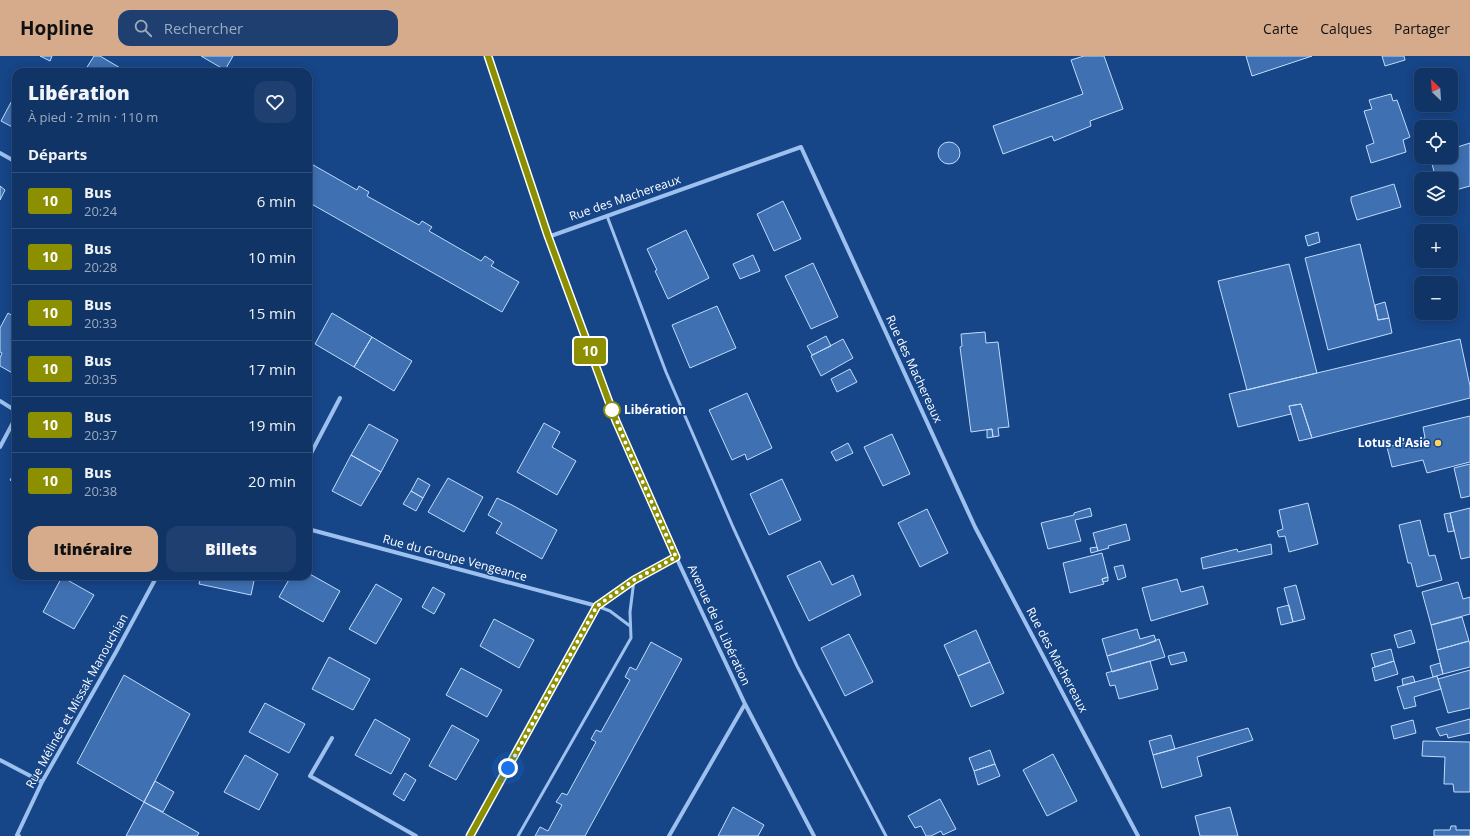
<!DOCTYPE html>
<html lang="fr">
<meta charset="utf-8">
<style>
body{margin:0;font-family:"Open Sans",sans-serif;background:#1e3f6f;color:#f1f3f6;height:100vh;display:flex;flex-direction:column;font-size:15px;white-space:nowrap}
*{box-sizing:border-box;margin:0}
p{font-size:13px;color:#9caabf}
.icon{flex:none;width:22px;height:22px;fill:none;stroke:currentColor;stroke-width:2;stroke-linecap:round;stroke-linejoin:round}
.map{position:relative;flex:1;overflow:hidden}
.drawer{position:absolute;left:12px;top:12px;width:300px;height:512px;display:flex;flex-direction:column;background:#103466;border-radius:12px;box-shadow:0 2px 10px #0003,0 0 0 1px #304f7a}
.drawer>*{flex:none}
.badge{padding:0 8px;border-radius:3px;font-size:14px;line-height:26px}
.needle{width:26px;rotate:335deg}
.fabs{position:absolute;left:1414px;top:12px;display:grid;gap:8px}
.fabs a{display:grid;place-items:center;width:44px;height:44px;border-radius:8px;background:#103466;box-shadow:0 2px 10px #0003,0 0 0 1px #304f7a;font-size:20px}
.you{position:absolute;width:20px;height:20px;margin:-10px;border:3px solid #fff;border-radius:50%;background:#1a73e8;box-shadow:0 0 0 6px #1a73e833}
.map>.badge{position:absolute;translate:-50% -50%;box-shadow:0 0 0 2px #fff}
h2{padding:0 16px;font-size:15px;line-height:36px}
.round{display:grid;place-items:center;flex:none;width:42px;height:42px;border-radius:12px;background:#1e3f6f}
.headline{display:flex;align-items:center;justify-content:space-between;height:68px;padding:0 16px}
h1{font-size:19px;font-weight:800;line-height:30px}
.primary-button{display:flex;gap:8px;margin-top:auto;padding:8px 16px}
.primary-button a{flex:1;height:46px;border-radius:12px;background:#d6ab8b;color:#111;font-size:16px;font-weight:800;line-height:46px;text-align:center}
.primary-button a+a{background:#1e3f6f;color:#f1f3f6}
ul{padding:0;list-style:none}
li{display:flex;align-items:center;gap:12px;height:56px;padding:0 16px;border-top:1px solid #304f7a}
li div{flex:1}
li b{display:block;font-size:15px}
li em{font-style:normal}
li .badge{min-width:44px;font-weight:700;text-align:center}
header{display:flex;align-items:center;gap:24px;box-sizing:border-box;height:56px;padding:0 20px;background:#d6ab8b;color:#111}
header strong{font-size:19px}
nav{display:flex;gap:22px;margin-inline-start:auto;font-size:14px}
.search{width:280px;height:36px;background:#1e3f6f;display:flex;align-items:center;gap:10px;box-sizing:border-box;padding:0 14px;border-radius:12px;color:#9caabf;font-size:15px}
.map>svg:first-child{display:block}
.building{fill:#3e70b2;stroke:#c2dbfa}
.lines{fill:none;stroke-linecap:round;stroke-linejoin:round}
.lane{stroke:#9dc0ee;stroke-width:3}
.street{stroke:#9dc0ee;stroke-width:4}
.line-casing{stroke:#fff;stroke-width:9}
.line{stroke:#8b8f00;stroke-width:6}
.walk{stroke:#fff;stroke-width:4;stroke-dasharray:0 7.2}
.stop-dot{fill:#fff;stroke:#8b8f00;stroke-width:2}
.poi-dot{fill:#ffd25a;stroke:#164588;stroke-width:1.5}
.labels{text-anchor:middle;stroke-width:3;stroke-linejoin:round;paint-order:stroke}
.street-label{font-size:12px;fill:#fff;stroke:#164588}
.stop-label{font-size:12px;font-weight:bold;fill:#fff;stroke:#164588;text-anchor:start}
.poi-label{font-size:12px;font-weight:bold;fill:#fff;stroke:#164588;text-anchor:end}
</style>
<header>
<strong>Hopline</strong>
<div class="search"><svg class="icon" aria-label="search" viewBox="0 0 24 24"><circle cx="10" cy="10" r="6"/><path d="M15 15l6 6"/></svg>Rechercher</div>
<nav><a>Carte</a><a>Calques</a><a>Partager</a></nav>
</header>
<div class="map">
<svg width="1470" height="780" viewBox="0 0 1470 780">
<rect width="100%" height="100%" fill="#164588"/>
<!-- building -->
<path class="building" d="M 40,0 L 52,0 L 50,5 Z
M 94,0 L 100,0 L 127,16 L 84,16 Z
M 201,0 L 233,0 L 225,14 Z
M 1084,0 L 1104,0 L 1123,53 L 1090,65 L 1091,70 L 1054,85 L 1052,80 L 1003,98 L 993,70 L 1083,38 L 1071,4 Z
M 1246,0 L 1312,0 L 1252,20 Z
M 1382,0 L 1404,0 L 1405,4 L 1385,10 Z
M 1446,14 L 1448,19 L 1430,19 Z
M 16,37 L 16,73 L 1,65 Z
M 1391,38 L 1393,45 L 1397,44 L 1410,81 L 1403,84 L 1406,96 L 1371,107 L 1366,90 L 1374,87 L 1364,55 L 1372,53 L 1369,44 Z
M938 97a11 11 0 1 1 22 0a11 11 0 1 1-22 0Z
M 1470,87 L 1470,130 L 1452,135 L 1451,123 L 1436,123 L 1432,108 L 1435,101 L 1451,101 L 1451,93 Z
M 308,106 L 357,134 L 359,130 L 369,136 L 367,140 L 419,169 L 422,165 L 432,171 L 429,175 L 481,205 L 485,200 L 494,206 L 491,210 L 519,226 L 502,256 L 308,146 Z
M 1394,128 L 1401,151 L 1357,164 L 1351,145 L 1351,141 Z
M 0,130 L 5,134 L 0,144 Z
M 783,145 L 801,183 L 774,195 L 757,158 Z
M 686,174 L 709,222 L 668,243 L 655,215 L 657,214 L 647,193 Z
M 1318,176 L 1320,186 L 1308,190 L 1305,180 Z
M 1360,188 L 1378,264 L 1389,262 L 1392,277 L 1328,294 L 1305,202 Z
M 753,199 L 760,215 L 740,223 L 733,208 Z
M 813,207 L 838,261 L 811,273 L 785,220 Z
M 1289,208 L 1317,317 L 1247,334 L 1218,225 Z
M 1385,246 L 1389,262 L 1378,264 L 1375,249 Z
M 717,250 L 736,292 L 690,312 L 672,269 Z
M 8,257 L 16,262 L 16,319 L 0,310 L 0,302 L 2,297 L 0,296 L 0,272 Z
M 332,257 L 372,281 L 354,311 L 315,288 Z
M 985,276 L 986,287 L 998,286 L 1009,371 L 998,372 L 999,380 L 993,381 L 992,373 L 971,376 L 960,291 L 962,290 L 961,278 Z
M 826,280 L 831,290 L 812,299 L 807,290 Z
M 372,281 L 412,305 L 394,335 L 354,311 Z
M 843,283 L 853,302 L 821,320 L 811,300 Z
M 1460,283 L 1470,330 L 1470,342 L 1312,382 L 1301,348 L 1289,350 L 1291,358 L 1238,371 L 1229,338 Z
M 850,313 L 857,326 L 837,336 L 831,323 Z
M 747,337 L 772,392 L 747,404 L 745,398 L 732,404 L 709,354 Z
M 1301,348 L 1312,382 L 1299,385 L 1289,350 Z
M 1470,360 L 1470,406 L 1427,417 L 1423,404 L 1392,411 L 1387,391 L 1425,382 L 1423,371 Z
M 544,367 L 560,376 L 552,391 L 576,405 L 557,439 L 517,416 Z
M 369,368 L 398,384 L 381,416 L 351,399 Z
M 992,373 L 993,381 L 987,382 L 987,374 Z
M 892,378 L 910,418 L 883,430 L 864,391 Z
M 848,387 L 853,397 L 836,405 L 831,396 Z
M 351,399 L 381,416 L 361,450 L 332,435 Z
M 1470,408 L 1470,440 L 1461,442 L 1454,412 Z
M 16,414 L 16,428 L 10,424 Z
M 418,422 L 430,429 L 423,442 L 411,435 Z
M 448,422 L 483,441 L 464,476 L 428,456 Z
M 782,423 L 801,464 L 769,479 L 750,438 Z
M 411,435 L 423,442 L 416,455 L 403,448 Z
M 497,442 L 512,449 L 557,474 L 542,503 L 496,477 L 502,467 L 488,459 Z
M 1308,447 L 1318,488 L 1289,496 L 1285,480 L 1279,481 L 1277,475 L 1283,473 L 1279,454 Z
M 1090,452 L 1092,460 L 1075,464 L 1081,485 L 1048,493 L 1041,467 L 1074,459 L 1074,457 Z
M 1470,452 L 1470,501 L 1461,503 L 1450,457 Z
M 927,453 L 948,497 L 920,511 L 898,467 Z
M 1450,457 L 1454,475 L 1448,476 L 1444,458 Z
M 1420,464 L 1429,500 L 1435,499 L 1442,524 L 1417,531 L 1411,507 L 1408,507 L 1399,469 Z
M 1126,468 L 1130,484 L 1108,490 L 1109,492 L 1098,495 L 1093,477 Z
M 1271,488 L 1272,498 L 1203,513 L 1201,502 L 1237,493 L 1238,496 Z
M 1097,491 L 1098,495 L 1091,497 L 1090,492 Z
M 1102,497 L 1108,521 L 1102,523 L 1104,528 L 1070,537 L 1063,507 Z
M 820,505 L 832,529 L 853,519 L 861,539 L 809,565 L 787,520 Z
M 1123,509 L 1126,521 L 1118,524 L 1114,511 Z
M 308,517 L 340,535 L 323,566 L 279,541 L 291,520 L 308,520 Z
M 201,520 L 255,520 L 251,539 L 199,528 Z
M 62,521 L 94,539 L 74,573 L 43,556 Z
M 1108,521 L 1108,525 L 1103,526 L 1102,523 Z
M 1177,523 L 1181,536 L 1203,530 L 1208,548 L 1151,565 L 1142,532 Z
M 1458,526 L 1463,543 L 1470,541 L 1470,558 L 1431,569 L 1422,536 Z
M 376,528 L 402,543 L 376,588 L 349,573 Z
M 1296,529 L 1305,563 L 1293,566 L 1284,532 Z
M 433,531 L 445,538 L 434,558 L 422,551 Z
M 1289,549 L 1293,566 L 1281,569 L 1277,552 Z
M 1462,561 L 1469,585 L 1437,594 L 1431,569 Z
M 494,563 L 534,584 L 519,612 L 480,590 Z
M 1137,573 L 1140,583 L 1154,579 L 1156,585 L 1107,600 L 1102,583 Z
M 976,574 L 990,606 L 958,620 L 944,589 Z
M 1411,574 L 1415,587 L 1398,592 L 1394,579 Z
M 849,578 L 873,626 L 845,640 L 821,592 Z
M 1159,583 L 1165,601 L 1112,616 L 1107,600 L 1144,589 Z
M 1469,585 L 1470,589 L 1470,611 L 1443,618 L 1437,594 Z
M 651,586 L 682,603 L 585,780 L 535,780 L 540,771 L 548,775 L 562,749 L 556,746 L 562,737 L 567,739 L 596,686 L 591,683 L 596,674 L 601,676 L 630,624 L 625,621 L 630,611 L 636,614 Z
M 1391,593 L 1394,605 L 1375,611 L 1371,598 Z
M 1184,596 L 1187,605 L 1171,609 L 1168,600 Z
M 329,601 L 370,623 L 353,654 L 312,633 Z
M 1150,605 L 1158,633 L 1119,643 L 1115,629 L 1110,630 L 1106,617 Z
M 1394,605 L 1398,618 L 1375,625 L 1372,612 Z
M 990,606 L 1004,637 L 971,651 L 958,620 Z
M 1440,607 L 1443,618 L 1433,621 L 1430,610 Z
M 461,612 L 502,634 L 487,661 L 446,639 Z
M 1470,614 L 1470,652 L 1448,657 L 1438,623 Z
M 124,619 L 190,658 L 144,746 L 77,707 Z
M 1413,620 L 1415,626 L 1403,629 L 1402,623 Z
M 1437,620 L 1441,633 L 1414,641 L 1416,650 L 1404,653 L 1397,631 Z
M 265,647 L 305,668 L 289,697 L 249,676 Z
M 375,663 L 410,683 L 391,718 L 355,699 Z
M 1470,663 L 1470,677 L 1448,682 L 1447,678 L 1440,680 L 1436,672 Z
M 1413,664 L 1416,677 L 1394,683 L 1391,670 Z
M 452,669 L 479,684 L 456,724 L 429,710 Z
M 1248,672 L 1253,684 L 1197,701 L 1202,720 L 1162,732 L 1153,699 Z
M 1171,679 L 1175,693 L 1153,699 L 1149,685 Z
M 1423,685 L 1470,686 L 1470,736 L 1454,736 L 1453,728 L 1444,728 L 1445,701 L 1422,700 Z
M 990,694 L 995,708 L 974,715 L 969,702 Z
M 1053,698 L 1077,745 L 1047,760 L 1023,714 Z
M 245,699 L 278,718 L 259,754 L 224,736 Z
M 995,708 L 1000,720 L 978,729 L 974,715 Z
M 405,717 L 416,724 L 404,745 L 393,738 Z
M 155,725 L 174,736 L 163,756 L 144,746 Z
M 940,743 L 956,773 L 943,779 L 941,775 L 931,780 L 926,780 L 921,770 L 915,772 L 908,760 Z
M 144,746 L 199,777 L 197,780 L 126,780 Z
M 733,751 L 764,769 L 758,780 L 718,780 Z
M 1230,751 L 1238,780 L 1200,780 L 1195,760 Z
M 1451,770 L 1456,770 L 1456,774 L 1470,774 L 1470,780 L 1434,780 L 1434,774 L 1450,774 Z"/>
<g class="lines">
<!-- lane -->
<path class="lane" d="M 607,160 L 666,316 L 733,471 L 797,610 L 886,780
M 597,550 L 610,555 L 630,570
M 518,780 L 631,582 L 630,556 L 634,524"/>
<!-- street -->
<path class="street" d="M 488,0 L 548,181 L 616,365 L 676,501 L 745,648 L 814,780
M 0,97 L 16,106
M 548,181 L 801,91 L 975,471 L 1138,780
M 0,345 L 16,355
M 0,391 L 16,361
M 308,403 L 340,342
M 308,473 L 597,550
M 332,682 L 310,720 L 416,780
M 0,704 L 42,726
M 19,780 L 17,779 L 42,726 L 116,596 L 157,520
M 470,780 L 597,550 L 635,524 L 676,501
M 669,780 L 745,648"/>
</g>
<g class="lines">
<defs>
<path id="line" d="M 470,780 L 597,550 L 634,524 L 676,501 L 616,365 L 548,180 L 488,0"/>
</defs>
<!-- line casing -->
<use href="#line" class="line-casing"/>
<!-- line -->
<use href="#line" class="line"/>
<!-- walk -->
<path class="walk" d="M 508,712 L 597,550 L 634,524 L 676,501 L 628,393 L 611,350 L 612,354"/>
</g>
<!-- markers -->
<circle class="stop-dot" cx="612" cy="354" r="8"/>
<circle class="poi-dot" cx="1438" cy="387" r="4"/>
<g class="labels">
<!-- street labels -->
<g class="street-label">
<text transform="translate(625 142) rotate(-19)" y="4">Rue des Machereaux</text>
<text transform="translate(914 313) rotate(65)" y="4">Rue des Machereaux</text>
<text transform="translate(455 502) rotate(15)" y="4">Rue du Groupe Vengeance</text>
<text transform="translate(719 569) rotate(65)" y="4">Avenue de la Libération</text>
<text transform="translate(1057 604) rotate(62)" y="4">Rue des Machereaux</text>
<text transform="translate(77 645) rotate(-61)" y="4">Rue Mélinée et Missak Manouchian</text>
</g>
<!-- stop labels -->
<g class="stop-label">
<text x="624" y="358">Libération</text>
</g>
<!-- poi labels -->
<g class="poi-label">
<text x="1430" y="391">Lotus d'Asie</text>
</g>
</g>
</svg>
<div class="fabs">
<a><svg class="needle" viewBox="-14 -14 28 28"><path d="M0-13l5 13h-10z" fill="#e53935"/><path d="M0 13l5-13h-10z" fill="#9caabf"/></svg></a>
<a><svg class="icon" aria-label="locate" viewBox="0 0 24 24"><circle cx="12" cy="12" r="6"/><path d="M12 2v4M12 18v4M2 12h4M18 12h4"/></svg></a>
<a><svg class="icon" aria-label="layers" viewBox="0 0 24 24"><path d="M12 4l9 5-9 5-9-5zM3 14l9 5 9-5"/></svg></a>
<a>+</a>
<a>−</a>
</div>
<div class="you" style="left:508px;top:712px"></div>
<b class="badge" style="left:590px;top:295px;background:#8b8f00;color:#fff">10</b>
<section class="drawer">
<div class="headline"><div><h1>Libération</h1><p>À pied · 2 min · 110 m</p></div><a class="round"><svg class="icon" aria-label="heart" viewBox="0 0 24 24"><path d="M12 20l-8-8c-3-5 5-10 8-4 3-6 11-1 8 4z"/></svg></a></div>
<h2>Départs</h2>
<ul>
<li><span class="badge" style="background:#8b8f00;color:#fff">10</span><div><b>Bus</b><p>20:24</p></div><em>6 min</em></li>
<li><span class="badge" style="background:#8b8f00;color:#fff">10</span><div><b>Bus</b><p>20:28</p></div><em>10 min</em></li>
<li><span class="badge" style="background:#8b8f00;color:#fff">10</span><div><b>Bus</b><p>20:33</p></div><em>15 min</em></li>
<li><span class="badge" style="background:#8b8f00;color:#fff">10</span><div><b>Bus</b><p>20:35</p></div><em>17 min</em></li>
<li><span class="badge" style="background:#8b8f00;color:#fff">10</span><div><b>Bus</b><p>20:37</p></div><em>19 min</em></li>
<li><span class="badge" style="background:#8b8f00;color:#fff">10</span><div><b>Bus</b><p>20:38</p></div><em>20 min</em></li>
</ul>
<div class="primary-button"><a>Itinéraire</a><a>Billets</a></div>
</section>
</div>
